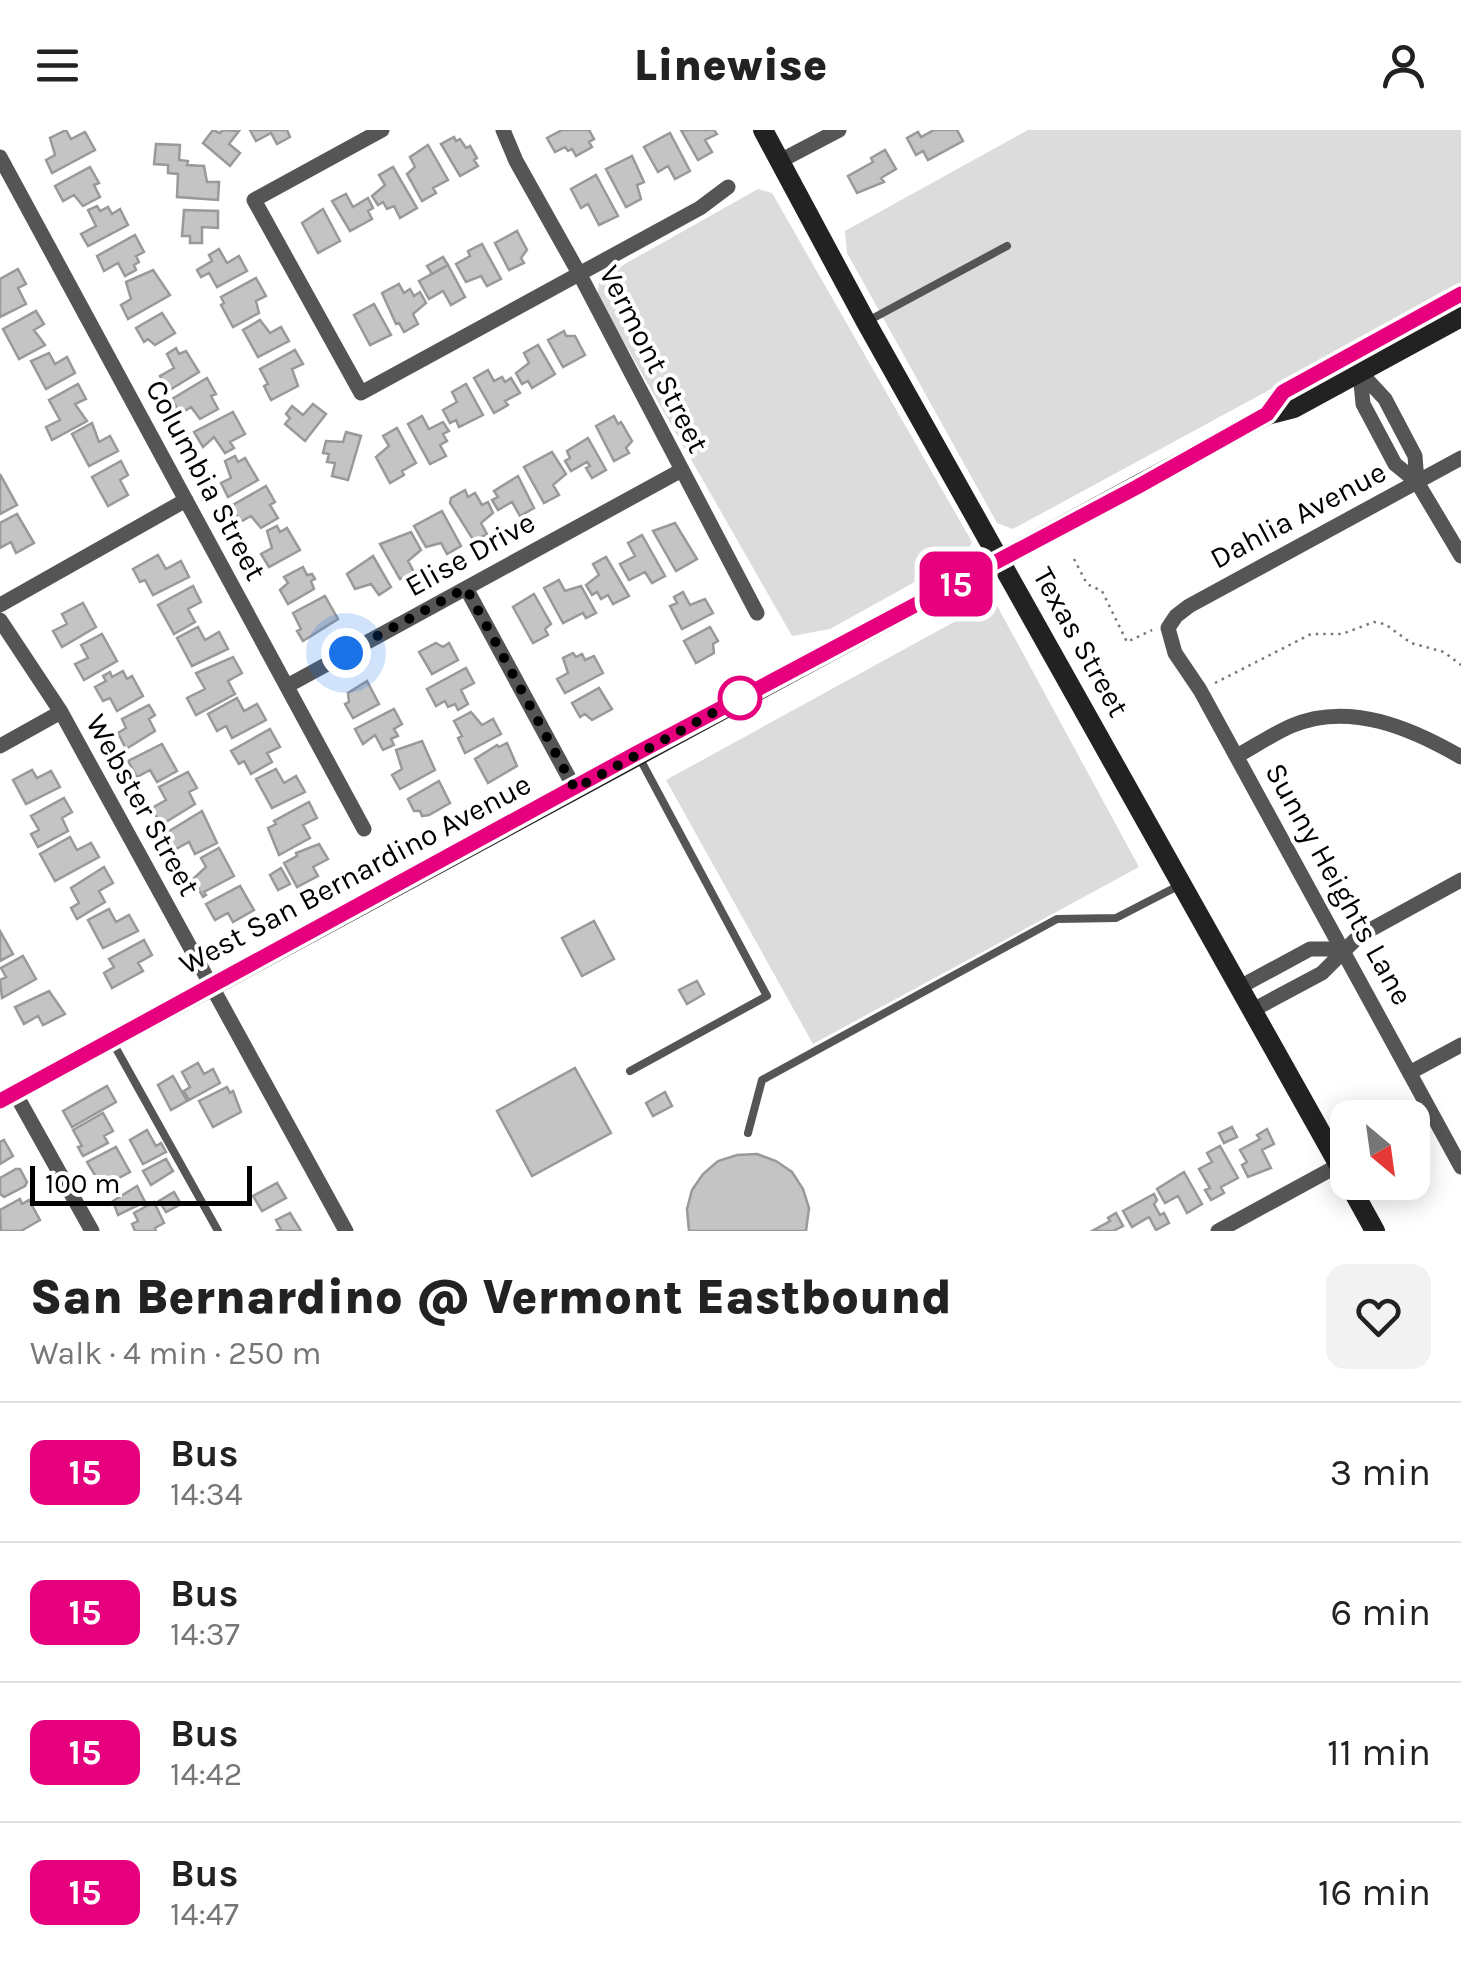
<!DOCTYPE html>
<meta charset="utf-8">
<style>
body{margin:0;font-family:Karla,sans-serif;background:#f2f2f2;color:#222;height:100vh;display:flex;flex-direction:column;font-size:38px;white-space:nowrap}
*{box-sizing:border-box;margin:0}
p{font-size:32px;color:#767676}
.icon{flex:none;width:55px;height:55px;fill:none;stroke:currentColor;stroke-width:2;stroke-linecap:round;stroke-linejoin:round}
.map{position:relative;height:1101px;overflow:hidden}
.panel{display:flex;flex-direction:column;background:#fff;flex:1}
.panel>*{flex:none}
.badge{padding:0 20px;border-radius:15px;font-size:35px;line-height:65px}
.needle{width:65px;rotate:151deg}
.buttons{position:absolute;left:1330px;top:970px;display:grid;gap:20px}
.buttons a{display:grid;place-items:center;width:100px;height:100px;border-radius:20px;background:#fff;box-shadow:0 5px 25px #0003;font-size:50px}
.scale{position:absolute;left:30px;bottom:25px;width:222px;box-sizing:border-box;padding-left:10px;border:5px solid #000;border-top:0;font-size:28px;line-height:35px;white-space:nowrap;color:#000;-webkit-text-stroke:8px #fff;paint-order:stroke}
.you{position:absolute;width:50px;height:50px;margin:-25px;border:8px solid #fff;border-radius:50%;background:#1a73e8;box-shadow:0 0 0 15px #1a73e833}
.map>.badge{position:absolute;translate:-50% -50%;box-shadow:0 0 0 5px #fff}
.round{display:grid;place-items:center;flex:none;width:105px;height:105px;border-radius:20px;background:#f2f2f2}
.summary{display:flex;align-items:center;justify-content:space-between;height:170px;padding:0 30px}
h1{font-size:48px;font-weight:800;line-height:75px}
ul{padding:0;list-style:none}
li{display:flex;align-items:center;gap:30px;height:140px;padding:0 30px;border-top:2px solid #e0e0e0}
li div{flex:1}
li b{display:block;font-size:38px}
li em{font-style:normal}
li .badge{min-width:110px;font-weight:700;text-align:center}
header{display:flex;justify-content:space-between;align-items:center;height:130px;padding:0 30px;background:#fff;font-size:45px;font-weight:800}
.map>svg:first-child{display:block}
.green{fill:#dcdcdc}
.building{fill:#c4c4c4;stroke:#999;stroke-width:2.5}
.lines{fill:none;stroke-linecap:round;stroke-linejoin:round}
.path{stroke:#777;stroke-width:2.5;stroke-dasharray:2.5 5;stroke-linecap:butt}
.lane{stroke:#555;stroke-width:8}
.street{stroke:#555;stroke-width:15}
.secondary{stroke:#222;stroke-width:20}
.line-casing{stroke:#fff;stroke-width:22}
.line{stroke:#e6007e;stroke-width:15}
.walk{stroke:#000;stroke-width:10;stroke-dasharray:0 18}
.stop-dot{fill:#fff;stroke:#e6007e;stroke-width:5}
.labels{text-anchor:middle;stroke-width:8;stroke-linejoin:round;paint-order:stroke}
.street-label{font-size:30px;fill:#000;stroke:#fff}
</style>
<header><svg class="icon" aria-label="menu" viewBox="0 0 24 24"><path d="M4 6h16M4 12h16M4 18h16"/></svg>Linewise<svg class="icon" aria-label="person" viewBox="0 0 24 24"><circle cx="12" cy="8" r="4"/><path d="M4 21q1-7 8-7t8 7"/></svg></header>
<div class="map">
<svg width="1461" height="1101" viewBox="0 0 1461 1101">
<rect width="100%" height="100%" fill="#fff"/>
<!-- green -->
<path class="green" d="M 1028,0 L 1461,0 L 1461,156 L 1013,399 L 997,393 L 847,123 L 845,101 Z
M 758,59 L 772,63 L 972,412 L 967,423 L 830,499 L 792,506 L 597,165 L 600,148 Z
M 994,470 L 1139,737 L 813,914 L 666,650 Z"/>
<!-- building -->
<path class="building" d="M 66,0 L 71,9 L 85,2 L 95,20 L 52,43 L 46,30 L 55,25 L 50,8 Z
M 213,0 L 220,3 L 223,0 L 239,1 L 229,14 L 240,23 L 230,36 L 203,13 Z
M 250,0 L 287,0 L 290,7 L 277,14 L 271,3 L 256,11 Z
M 562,0 L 589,0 L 594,9 L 589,12 L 592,17 L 576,26 L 572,19 L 568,21 L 565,17 L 555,22 L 547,8 Z
M 681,0 L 714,0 L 717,4 L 705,10 L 712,22 L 698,30 Z
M 934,0 L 957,0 L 963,11 L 928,30 L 923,21 L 916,25 L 907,8 L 918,2 L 921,7 Z
M 670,3 L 690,41 L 675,49 L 668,36 L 658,42 L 644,17 Z
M 454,7 L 456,11 L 460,9 L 466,18 L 470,16 L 477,28 L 474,30 L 478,36 L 460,46 L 441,14 Z
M 156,14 L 180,15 L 179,30 L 188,31 L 187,35 L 204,36 L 207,52 L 219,52 L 218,70 L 177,67 L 178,44 L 168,43 L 168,35 L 154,34 Z
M 428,15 L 448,50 L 433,58 L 436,63 L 422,71 L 407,44 L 415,37 L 410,27 Z
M 885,20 L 896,39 L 881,48 L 884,52 L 857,63 L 848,46 L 873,32 L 871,28 Z
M 632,26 L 644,52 L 637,55 L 641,69 L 626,77 L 606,39 Z
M 90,37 L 99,53 L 94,55 L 100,67 L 83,76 L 74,65 L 63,71 L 55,56 Z
M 393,37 L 417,78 L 400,88 L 394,76 L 387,79 L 383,72 L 378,75 L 372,66 L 385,55 L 379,45 Z
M 596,45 L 618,86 L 599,95 L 588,74 L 581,78 L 571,59 Z
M 346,64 L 353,77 L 368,68 L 373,78 L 368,81 L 372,89 L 350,101 L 332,71 Z
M 97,76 L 100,81 L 108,77 L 112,84 L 120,79 L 128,95 L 88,116 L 81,104 L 96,96 L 88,80 Z
M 323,79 L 340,111 L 318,123 L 302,93 Z
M 184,80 L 218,81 L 218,98 L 202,97 L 202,113 L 190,113 L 190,106 L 182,106 Z
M 517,101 L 527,120 L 521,128 L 524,133 L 509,140 L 495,113 Z
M 135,105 L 144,122 L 136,126 L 139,132 L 134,135 L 136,140 L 125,146 L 118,133 L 104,141 L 97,126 Z
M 482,114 L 501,149 L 487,156 L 481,146 L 466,152 L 456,134 L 470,126 L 468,121 Z
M 219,119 L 227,133 L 239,126 L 247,141 L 217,157 L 209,143 L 201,147 L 197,140 L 212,131 L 209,125 Z
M 443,127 L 448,135 L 432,144 L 427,136 Z
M 448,135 L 465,167 L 451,175 L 443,161 L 429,169 L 419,151 Z
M 18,139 L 26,154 L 18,158 L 26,174 L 0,187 L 0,149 Z
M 153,140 L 170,165 L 128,189 L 121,175 L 131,169 L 126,152 Z
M 256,148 L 266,166 L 256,171 L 259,183 L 233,197 L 221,175 L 224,173 L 221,167 Z
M 399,154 L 404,163 L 410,159 L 414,166 L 420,162 L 426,173 L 413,184 L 418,194 L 404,202 L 399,193 L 396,194 L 382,163 Z
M 374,174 L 391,205 L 370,215 L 354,185 Z
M 36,181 L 44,194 L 34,200 L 45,215 L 19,229 L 3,199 Z
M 162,183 L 175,203 L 155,215 L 148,209 L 144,212 L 136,198 Z
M 260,190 L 270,203 L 281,197 L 289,211 L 258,227 L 243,200 Z
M 564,201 L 566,206 L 575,206 L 585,225 L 563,237 L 548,210 Z
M 538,215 L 555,244 L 532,258 L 528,251 L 522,254 L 516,243 L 529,233 L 524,223 Z
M 176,218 L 179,224 L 186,221 L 199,242 L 168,261 L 160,246 L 174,238 L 167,224 Z
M 295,220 L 303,234 L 292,239 L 298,256 L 271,270 L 264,256 L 268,254 L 260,239 Z
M 49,223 L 55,234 L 67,227 L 75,243 L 46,259 L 31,231 Z
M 488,240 L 494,251 L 502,247 L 505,252 L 511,248 L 520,263 L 505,271 L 508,275 L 494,283 L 474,248 Z
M 207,248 L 216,264 L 211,266 L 218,279 L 200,289 L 191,277 L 180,284 L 172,269 Z
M 78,254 L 86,269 L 75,274 L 87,291 L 52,310 L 46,297 L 60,290 L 49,270 Z
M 466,254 L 483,285 L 459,297 L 456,290 L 450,293 L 443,280 L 457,272 L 452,262 Z
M 313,274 L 326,284 L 305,311 L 285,294 L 290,288 L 286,284 L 292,276 L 303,285 Z
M 233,282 L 245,304 L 230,312 L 234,318 L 225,323 L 214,307 L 203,317 L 194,302 Z
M 422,286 L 429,299 L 443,292 L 449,301 L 443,304 L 447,311 L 440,315 L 446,326 L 430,334 L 408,294 Z
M 614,286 L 618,294 L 621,292 L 632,311 L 626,318 L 629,323 L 614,331 L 596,296 Z
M 92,293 L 99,312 L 110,306 L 118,321 L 89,336 L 72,304 Z
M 397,298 L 416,333 L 402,341 L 404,345 L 390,353 L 376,327 L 389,316 L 383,306 Z
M 346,302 L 361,306 L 348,350 L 332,346 L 335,333 L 327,332 L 329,324 L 323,323 L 326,311 L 343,312 Z
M 588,308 L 606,340 L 592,348 L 586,338 L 590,336 L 587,332 L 571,341 L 565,331 L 570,328 L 567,321 Z
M 552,322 L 566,344 L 553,355 L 559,365 L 544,373 L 524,337 Z
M 235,326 L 238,332 L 245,328 L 258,350 L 228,367 L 221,353 L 231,348 L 225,331 Z
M 121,331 L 128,345 L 120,350 L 128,365 L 108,376 L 92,347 Z
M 0,344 L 17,375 L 0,384 Z
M 518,346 L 534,378 L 520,386 L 512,372 L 498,380 L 492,370 L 498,367 L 494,361 Z
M 266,356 L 275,372 L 270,375 L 278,388 L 261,398 L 251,386 L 240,392 L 231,376 Z
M 465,360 L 468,367 L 475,363 L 482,375 L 488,372 L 493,383 L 481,393 L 487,404 L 474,411 L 450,373 L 451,368 Z
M 442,381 L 461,416 L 447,424 L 441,413 L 426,417 L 414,396 Z
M 17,384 L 34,413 L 16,423 L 11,412 L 0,418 L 0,393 Z
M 675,393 L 697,429 L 676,441 L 653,401 Z
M 277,396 L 280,402 L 287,398 L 300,420 L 269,437 L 261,424 L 272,418 L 267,401 Z
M 411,402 L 421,420 L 408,431 L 414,442 L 400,449 L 380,414 Z
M 642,405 L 665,446 L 652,453 L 645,442 L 629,450 L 620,434 L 635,426 L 628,413 Z
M 158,425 L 166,439 L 181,431 L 189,447 L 153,465 L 145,450 L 140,452 L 133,439 Z
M 373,426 L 391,457 L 379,465 L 371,454 L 355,459 L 347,444 Z
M 606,427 L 629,466 L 613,474 L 608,465 L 601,469 L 597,462 L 592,465 L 586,455 L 599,445 L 593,434 Z
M 303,437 L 307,445 L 312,444 L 315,449 L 311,451 L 314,459 L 288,474 L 280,460 L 288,453 L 284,447 Z
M 559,450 L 565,461 L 581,456 L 596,483 L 586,488 L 583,483 L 563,493 L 544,458 Z
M 193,456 L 201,472 L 188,479 L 195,492 L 174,504 L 158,475 Z
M 683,462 L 690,475 L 705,469 L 713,483 L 682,499 L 670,476 L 677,473 L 674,467 Z
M 534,464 L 551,494 L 545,499 L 548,505 L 533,513 L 513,477 Z
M 325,466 L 338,489 L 303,511 L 297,501 L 301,499 L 293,483 Z
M 83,473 L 96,497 L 62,517 L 53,501 L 67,494 L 62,484 Z
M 198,497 L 205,510 L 219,502 L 228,519 L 192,536 L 177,508 Z
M 710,497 L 718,511 L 713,514 L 714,523 L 696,533 L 684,511 Z
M 102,504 L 117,531 L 84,550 L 75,534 L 88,528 L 81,515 Z
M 436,513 L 443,517 L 449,513 L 458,530 L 432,544 L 419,522 Z
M 573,523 L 576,527 L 582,524 L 585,530 L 594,526 L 603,543 L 565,563 L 557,549 L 568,543 L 563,528 Z
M 233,527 L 242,543 L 228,551 L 235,564 L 196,585 L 187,568 L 205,559 L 196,543 Z
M 466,538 L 474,553 L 461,560 L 468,574 L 458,580 L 455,574 L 448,577 L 445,571 L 436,576 L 427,559 Z
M 123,541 L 127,549 L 132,546 L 143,566 L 117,581 L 110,568 L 103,571 L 95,557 L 106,551 L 103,546 L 110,542 L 112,547 Z
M 367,551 L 379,574 L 353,588 L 345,574 L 349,572 L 348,563 Z
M 599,558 L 612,579 L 592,590 L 585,584 L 580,587 L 572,573 Z
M 237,568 L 244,581 L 257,574 L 266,590 L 232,608 L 226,596 L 217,601 L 208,584 Z
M 149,575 L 155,585 L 149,589 L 155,601 L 126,619 L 118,603 L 126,598 L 122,589 Z
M 394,579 L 402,594 L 394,599 L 398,606 L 391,609 L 394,615 L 383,620 L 375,605 L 363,614 L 355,599 Z
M 471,582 L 482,595 L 493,589 L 501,604 L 465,623 L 458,608 L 462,606 L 454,591 Z
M 270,599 L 280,617 L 267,623 L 272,632 L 251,644 L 244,631 L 239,634 L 231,621 Z
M 422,611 L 435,640 L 400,659 L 392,645 L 402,639 L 396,620 Z
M 507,613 L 517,636 L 488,653 L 475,629 L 497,615 L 499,617 Z
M 162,614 L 177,641 L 157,652 L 150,640 L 137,647 L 128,631 Z
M 276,639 L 284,653 L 296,646 L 305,662 L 272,678 L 256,649 Z
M 32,640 L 37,648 L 51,641 L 60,657 L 26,674 L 13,650 Z
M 188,642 L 197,658 L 189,662 L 195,674 L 161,695 L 152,678 L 166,670 L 159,657 Z
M 439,651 L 450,673 L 429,685 L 422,686 L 420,681 L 414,681 L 408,669 Z
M 64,668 L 72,682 L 62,688 L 68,701 L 38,717 L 31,704 L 39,700 L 31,686 Z
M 309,672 L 317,688 L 303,695 L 310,708 L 279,725 L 268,698 L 276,694 L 274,691 Z
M 202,681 L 217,713 L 195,724 L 189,712 L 174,720 L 166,703 Z
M 70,707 L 77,720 L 91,713 L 99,727 L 55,751 L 40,724 Z
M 319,714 L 328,729 L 313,737 L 318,746 L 297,757 L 284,733 L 297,726 L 296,723 Z
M 219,718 L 234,746 L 204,762 L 206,765 L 203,767 L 193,749 L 206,737 L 201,728 Z
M 104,737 L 113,753 L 99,761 L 105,772 L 77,789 L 71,778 L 79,773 L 71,758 Z
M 281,738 L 290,754 L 278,760 L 270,745 Z
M 240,756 L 254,780 L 233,792 L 228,783 L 215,790 L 206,774 Z
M 109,779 L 116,792 L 129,785 L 138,801 L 103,818 L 88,790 Z
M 594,791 L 614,829 L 582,846 L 562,808 Z
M 0,801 L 13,824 L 0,831 Z
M 144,810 L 152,825 L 138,833 L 143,841 L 112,858 L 104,843 L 114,837 L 109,829 Z
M 23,826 L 36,849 L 2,868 L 0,850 L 6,847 L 1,838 Z
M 697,851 L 704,864 L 687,874 L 679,860 Z
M 49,861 L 65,884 L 43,895 L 38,886 L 24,894 L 15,877 Z
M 198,933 L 204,944 L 213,939 L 220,953 L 189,970 L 184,961 L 190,957 L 182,942 Z
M 575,938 L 611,1003 L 532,1046 L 497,981 Z
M 173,946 L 187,971 L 171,980 L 158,955 Z
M 107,956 L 116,972 L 72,997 L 63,981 Z
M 227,957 L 230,963 L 233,961 L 241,982 L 213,997 L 199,971 Z
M 665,962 L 672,976 L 653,986 L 646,973 Z
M 103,983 L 113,1001 L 104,1006 L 108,1013 L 83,1026 L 78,1017 L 82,1016 L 73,1000 Z
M 1232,997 L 1237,1007 L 1224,1013 L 1219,1003 Z
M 1267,999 L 1274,1014 L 1262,1020 L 1271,1038 L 1248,1047 L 1242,1035 L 1247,1032 L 1240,1020 L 1260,1009 L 1257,1005 Z
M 147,1000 L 156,1016 L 161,1013 L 166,1022 L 143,1034 L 130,1010 Z
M 4,1010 L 13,1026 L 0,1034 L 0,1012 Z
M 1220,1016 L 1238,1048 L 1221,1057 L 1224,1063 L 1211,1070 L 1205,1060 L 1210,1058 L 1199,1039 L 1212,1032 L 1207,1023 Z
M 116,1017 L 130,1042 L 102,1057 L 87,1032 Z
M 757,1024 L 776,1031 L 792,1042 L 803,1059 L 809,1078 L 806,1101 L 689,1101 L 687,1079 L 692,1060 L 703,1044 L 718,1031 L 737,1025 Z
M 166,1029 L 173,1041 L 151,1055 L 143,1041 Z
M 16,1039 L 20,1039 L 27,1052 L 25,1056 L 4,1067 L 0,1064 L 0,1048 Z
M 1184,1042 L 1202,1074 L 1187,1083 L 1178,1066 L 1165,1073 L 1157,1059 Z
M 277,1053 L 286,1068 L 262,1081 L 253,1066 Z
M 137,1056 L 145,1072 L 118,1085 L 113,1071 Z
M 174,1062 L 181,1074 L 166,1082 L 159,1071 Z
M 1154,1064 L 1157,1070 L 1154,1074 L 1160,1085 L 1164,1083 L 1169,1093 L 1156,1100 L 1149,1087 L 1132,1097 L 1123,1081 Z
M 20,1069 L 22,1074 L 29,1070 L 40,1090 L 21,1101 L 1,1101 L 0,1080 Z
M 154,1072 L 164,1093 L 155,1098 L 156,1101 L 135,1101 L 132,1094 L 138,1091 L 134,1083 Z
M 290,1083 L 301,1101 L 276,1101 L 281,1099 L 276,1090 Z
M 1116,1083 L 1123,1096 L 1113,1101 L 1092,1101 L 1110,1091 L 1108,1088 Z"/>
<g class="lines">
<!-- path -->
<path class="path" d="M 1074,429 L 1087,454 L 1102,461 L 1127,512 L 1152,500
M 1215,553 L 1311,504 L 1342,504 L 1374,492 L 1385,494 L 1411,513 L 1444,522 L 1461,535"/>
<!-- lane -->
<path class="lane" d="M 866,192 L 1007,116
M 113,913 L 218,1101
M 630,941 L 767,866 L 639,627
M 748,1003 L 762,950 L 1057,789 L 1116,788 L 1180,755"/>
<!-- street -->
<path class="street" d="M 382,0 L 254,70 L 361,263 L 700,78 L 728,57
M 503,0 L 516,31 L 580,145 L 757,483
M 0,27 L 364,699
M 780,31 L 839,0
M 1360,242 L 1385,269 L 1415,326 L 1417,352 L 1461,426
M 1360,242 L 1363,274 L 1395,334 L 1417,352
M 1461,328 L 1189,476 L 1176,486 L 1168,498 L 1175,523 L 1200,560 L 1461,1037
M 466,458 L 575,659
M 0,475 L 186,370
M 0,490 L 61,582 L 346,1101
M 287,556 L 680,341
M 0,616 L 61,582
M 1237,626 C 1255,616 1273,604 1291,596 C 1349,571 1411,598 1461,627
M 1238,858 L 1310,819 L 1343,819
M 1251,881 L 1322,843 L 1359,806 L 1461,750
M 1411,942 L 1461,915
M 15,963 L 92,1101
M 1218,1101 L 1339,1035"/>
<!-- secondary -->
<path class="secondary" d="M 763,0 L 866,192 L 1348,1051
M 1267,285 L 1283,262 L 1461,164
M 0,971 L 1267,285 L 1294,278 L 1461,187
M 1348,1052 L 1375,1101"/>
</g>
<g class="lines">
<defs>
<path id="line" d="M 0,971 L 637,623 L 1137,357 L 1267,284 L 1283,262 L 1461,164"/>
</defs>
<!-- line casing -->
<use href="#line" class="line-casing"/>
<!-- line -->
<use href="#line" class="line"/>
<!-- walk -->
<path class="walk" d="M 346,523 L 466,458 L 575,659 L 740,568"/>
</g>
<!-- markers -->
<circle class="stop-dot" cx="740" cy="568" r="20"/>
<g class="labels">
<!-- street labels -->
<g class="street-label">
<text transform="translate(654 229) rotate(63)" y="10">Vermont Street</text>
<text transform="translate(206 350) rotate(62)" y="10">Columbia Street</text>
<text transform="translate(1298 385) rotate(-28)" y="10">Dahlia Avenue</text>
<text transform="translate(470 424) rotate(-29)" y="10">Elise Drive</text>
<text transform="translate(1081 512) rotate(61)" y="10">Texas Street</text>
<text transform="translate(143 675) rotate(61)" y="10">Webster Street</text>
<text transform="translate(355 744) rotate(-28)" y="10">West San Bernardino Avenue</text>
<text transform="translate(1339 754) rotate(61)" y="10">Sunny Heights Lane</text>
</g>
</g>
</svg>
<div class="buttons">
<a><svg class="needle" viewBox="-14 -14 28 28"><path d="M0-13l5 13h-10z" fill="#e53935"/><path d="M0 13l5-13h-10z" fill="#767676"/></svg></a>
</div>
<div class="scale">100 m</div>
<div class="you" style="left:346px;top:523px"></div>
<b class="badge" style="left:956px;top:454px;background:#e6007e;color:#fff">15</b>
</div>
<section class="panel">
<div class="summary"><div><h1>San Bernardino @ Vermont Eastbound</h1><p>Walk · 4 min · 250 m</p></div><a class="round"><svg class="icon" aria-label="heart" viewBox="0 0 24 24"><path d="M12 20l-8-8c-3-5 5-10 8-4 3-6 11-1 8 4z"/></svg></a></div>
<ul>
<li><span class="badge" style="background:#e6007e;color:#fff">15</span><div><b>Bus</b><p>14:34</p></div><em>3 min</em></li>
<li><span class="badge" style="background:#e6007e;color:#fff">15</span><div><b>Bus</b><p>14:37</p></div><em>6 min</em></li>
<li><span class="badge" style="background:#e6007e;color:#fff">15</span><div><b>Bus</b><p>14:42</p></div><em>11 min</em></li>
<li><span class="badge" style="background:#e6007e;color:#fff">15</span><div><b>Bus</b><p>14:47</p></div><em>16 min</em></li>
</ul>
</section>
